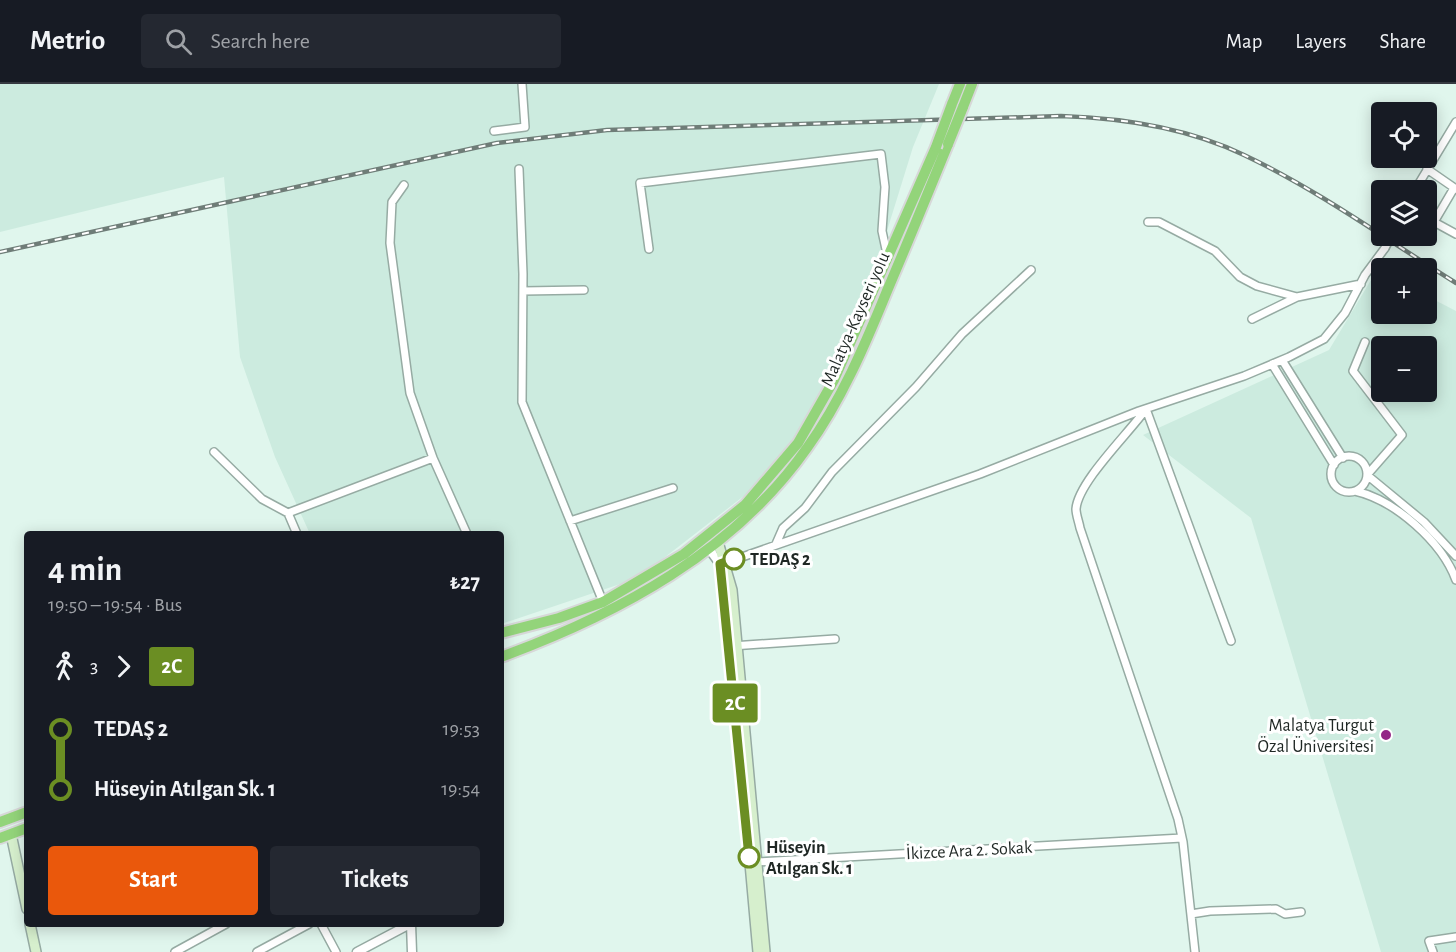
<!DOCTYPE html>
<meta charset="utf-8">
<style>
body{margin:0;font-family:"Alegreya Sans",sans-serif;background:#242831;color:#f1f3f6;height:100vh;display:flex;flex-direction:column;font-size:22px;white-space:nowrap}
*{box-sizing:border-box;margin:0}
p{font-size:20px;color:#9ea1a6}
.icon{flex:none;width:33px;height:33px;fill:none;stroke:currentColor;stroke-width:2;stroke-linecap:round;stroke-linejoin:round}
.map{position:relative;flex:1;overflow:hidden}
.panel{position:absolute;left:24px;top:447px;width:480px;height:396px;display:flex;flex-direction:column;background:#171b24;border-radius:6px;box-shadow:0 3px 15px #0003}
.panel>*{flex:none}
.badge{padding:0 12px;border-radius:4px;font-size:21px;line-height:39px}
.controls{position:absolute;left:1371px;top:18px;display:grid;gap:12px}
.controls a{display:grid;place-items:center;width:66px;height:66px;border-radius:6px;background:#171b24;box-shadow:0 3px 15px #0003;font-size:30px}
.map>.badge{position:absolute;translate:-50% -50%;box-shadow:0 0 0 3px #fff}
.legs{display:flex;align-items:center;gap:9px;height:66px;padding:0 24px;font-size:20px}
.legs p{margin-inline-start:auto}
.overview{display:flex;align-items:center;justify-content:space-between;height:102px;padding:0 24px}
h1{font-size:33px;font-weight:700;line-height:45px}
.primary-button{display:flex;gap:12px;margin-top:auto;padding:12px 24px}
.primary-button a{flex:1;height:69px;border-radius:6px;background:#ea580c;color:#fff;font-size:24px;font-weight:700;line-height:69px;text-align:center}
.primary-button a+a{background:#242831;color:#f1f3f6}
ul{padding:0 24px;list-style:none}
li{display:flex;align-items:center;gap:21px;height:60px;font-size:22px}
li i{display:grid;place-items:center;width:9px;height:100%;margin:0 8px;background:currentColor}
li i::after{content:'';width:15px;height:15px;margin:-8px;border:4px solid;border-radius:50%;background:#171b24}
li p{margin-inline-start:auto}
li:first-child i{background:linear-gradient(#0000 50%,currentColor 0)}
li:last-child i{background:linear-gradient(currentColor 50%,#0000 0)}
header{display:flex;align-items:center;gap:36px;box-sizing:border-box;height:84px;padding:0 30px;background:#171b24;border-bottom:2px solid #363941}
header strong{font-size:28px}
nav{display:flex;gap:33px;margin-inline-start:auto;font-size:21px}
.search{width:420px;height:54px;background:#242831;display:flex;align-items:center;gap:15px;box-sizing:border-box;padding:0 21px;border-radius:6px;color:#9ea1a6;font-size:22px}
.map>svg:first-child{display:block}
.built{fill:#ccebdf;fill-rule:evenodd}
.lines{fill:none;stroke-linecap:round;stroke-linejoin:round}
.minor-casing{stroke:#96aba3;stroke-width:10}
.tertiary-casing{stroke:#96aba3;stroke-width:11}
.secondary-casing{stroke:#96aba3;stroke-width:12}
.trunk-casing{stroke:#d7d8d8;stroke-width:14}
.minor{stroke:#fff;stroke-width:7}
.tertiary{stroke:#fff;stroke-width:8}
.secondary{stroke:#d6efcd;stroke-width:9}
.trunk{stroke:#93d47a;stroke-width:10}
.rail-casing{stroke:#6f7d78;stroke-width:4.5}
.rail{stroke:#fff;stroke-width:2;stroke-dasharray:7;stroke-linecap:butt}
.minor-bridge-casing{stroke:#96aba3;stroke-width:10;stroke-linecap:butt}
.trunk-bridge-casing{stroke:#d7d8d8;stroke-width:14;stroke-linecap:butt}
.minor-bridge{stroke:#fff;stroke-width:7}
.trunk-bridge{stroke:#93d47a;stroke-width:10}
.line-1-casing{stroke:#fff;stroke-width:14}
.line-1{stroke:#6b8e23;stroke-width:9}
.stop-1-dot{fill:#fff;stroke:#6b8e23;stroke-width:3}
.poi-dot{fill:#932586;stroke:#fff;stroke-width:2}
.labels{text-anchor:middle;stroke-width:6;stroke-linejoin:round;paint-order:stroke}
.street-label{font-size:18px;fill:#1f2724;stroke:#fff}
.stop-label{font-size:18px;font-weight:bold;fill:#1f2724;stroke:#fff;text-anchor:start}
.poi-label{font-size:18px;fill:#1f2724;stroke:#fff;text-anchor:end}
</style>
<header>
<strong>Metrio</strong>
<div class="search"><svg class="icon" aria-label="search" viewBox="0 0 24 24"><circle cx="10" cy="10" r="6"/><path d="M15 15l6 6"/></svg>Search here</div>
<nav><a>Map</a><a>Layers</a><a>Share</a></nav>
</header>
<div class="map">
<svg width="1456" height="868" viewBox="0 0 1456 868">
<rect width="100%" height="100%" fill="#e0f6ed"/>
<!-- built -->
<path class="built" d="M 0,0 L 939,0 L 913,63 L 864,221 L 808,338 L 749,408 L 638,494 L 501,540 L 501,450 L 310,450 L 275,373 L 240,273 L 224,93 L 0,148 Z
M 1377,186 L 1381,188 L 1382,230 L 1426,230 L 1427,212 L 1456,227 L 1456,868 L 1381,868 L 1251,434 L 1143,351 L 1329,266 ZM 1382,262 L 1426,262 L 1426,308 L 1382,308 Z"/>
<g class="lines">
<defs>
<path id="minor" d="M 494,47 L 525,43 L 522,0
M 519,85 L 523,190 L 522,318 L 603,518
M 1427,85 L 1456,105
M 404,101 L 392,118 L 390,159 L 410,309 L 433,374 L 467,450
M 1454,104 L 1434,138 L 1456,150
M 1415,106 L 1456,38
M 1148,138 L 1159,138 L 1215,167 L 1240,193 L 1257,202 L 1297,213
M 649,165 L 640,99 L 881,70 L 885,103 L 882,147 L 887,170
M 523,207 L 584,206
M 1252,235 L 1297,213 L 1361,200
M 1365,258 L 1353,287 L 1402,351 L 1367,391 L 1424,438 L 1456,472
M 1282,276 L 1343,374
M 1272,280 L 1334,381
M 1146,325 C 1129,349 1078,398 1076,425 C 1076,431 1079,438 1080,444 L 1178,735 L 1183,758 L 1195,868
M 1146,325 L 1231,557
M 214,368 L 262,415 L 288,429
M1331 390a18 18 0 1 1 36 0a18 18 0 1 1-36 0Z
M 1355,407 C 1395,416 1442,458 1456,496
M 570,437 L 673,404
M 297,450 L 288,429 L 433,374
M 776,460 L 783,444 L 805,424 L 832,388 L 916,303 L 962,250 L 1031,186
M 722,480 L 980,390 L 1139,327 L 1244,292 L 1289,273 L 1324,255 L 1345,229 L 1365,191 L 1385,164
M 732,562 L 835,555
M 756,778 L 1182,754
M 1191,830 L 1210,827 L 1276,825 L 1285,830 L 1301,828
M 321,840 L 336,868
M 175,868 L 226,840
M 257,868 L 309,840
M 1433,868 L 1429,857 L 1456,853"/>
<path id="tertiary" d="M 709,465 L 720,480
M 411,840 L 412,868
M 357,868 L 410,840"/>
<path id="secondary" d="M 718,458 L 732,506 L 765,868
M 720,480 L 739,657
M 11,750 L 27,825
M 748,757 L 758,868
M 30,840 L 36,868"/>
<path id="trunk" d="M 952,20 L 960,0
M 963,23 L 972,0
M 501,549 L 559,534 L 603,518 L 684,470 L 745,421 L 798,359 L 834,296 L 936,63
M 501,573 C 618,530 734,468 807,364 C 841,317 865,261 887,207 C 908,158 928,109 948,60
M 0,738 L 27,728
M 0,754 L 27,744"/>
</defs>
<!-- minor casing -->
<use href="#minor" class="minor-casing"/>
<!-- tertiary casing -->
<use href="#tertiary" class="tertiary-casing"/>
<!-- secondary casing -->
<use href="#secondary" class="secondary-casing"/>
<!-- trunk casing -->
<use href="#trunk" class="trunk-casing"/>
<!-- minor -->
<use href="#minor" class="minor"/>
<!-- tertiary -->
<use href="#tertiary" class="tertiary"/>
<!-- secondary -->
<use href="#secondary" class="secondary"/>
<!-- trunk -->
<use href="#trunk" class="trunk"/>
<defs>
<path id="rail" d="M 0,168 L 497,59 L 607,46 L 1061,32 C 1123,34 1188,44 1244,71 C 1318,106 1387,156 1456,199"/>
</defs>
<!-- rail casing -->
<use href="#rail" class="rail-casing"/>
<!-- rail -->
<use href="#rail" class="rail"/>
<defs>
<path id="minor-bridge" d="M 1385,164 L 1391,152"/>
<path id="trunk-bridge" d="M 948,60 L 963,23
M 936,63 L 952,20"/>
</defs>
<!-- minor-bridge casing -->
<use href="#minor-bridge" class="minor-bridge-casing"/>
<!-- trunk-bridge casing -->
<use href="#trunk-bridge" class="trunk-bridge-casing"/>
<!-- minor-bridge -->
<use href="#minor-bridge" class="minor-bridge"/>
<!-- trunk-bridge -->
<use href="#trunk-bridge" class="trunk-bridge"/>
</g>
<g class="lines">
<defs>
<path id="line-1" d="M 734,475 L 720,480 L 749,773"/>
</defs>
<!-- line-1 casing -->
<use href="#line-1" class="line-1-casing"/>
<!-- line-1 -->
<use href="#line-1" class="line-1"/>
</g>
<!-- markers -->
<g class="stop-1-dot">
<circle cx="734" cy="475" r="10"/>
<circle cx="749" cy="773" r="10"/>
</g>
<circle class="poi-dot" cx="1386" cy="651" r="6"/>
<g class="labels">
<!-- street labels -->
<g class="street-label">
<text transform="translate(855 235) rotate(-66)" y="6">Malatya-Kayseri yolu</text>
<text transform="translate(969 766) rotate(-3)" y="6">İkizce Ara 2. Sokak</text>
</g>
<!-- stop labels -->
<g class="stop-label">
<text x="750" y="481">TEDAŞ 2</text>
<text x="766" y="769">Hüseyin<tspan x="766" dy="21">Atılgan Sk. 1</tspan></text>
</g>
<!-- poi labels -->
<g class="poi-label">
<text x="1374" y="647">Malatya Turgut<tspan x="1374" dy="21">Özal Üniversitesi</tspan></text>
</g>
</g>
</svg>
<div class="controls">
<a><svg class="icon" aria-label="locate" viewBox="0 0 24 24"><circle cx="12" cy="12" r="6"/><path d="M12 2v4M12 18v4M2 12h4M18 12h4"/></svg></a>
<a><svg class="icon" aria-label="layers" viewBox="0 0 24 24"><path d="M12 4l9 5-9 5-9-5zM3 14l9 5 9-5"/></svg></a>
<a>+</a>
<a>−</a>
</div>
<b class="badge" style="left:735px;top:619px;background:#6b8e23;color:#fff">2C</b>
<section class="panel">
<div class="overview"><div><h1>4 min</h1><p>19:50 – 19:54 · Bus</p></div><b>₺27</b></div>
<div class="legs"><svg class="icon" aria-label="walk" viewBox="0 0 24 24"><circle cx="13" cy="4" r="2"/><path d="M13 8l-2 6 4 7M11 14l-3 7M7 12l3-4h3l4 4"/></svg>3<svg class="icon" aria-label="forward" viewBox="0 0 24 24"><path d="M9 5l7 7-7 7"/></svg><b class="badge" style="background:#6b8e23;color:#fff">2C</b></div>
<ul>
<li><i style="color:#6b8e23"></i><b>TEDAŞ 2</b><p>19:53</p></li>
<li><i style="color:#6b8e23"></i><b>Hüseyin Atılgan Sk. 1</b><p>19:54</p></li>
</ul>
<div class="primary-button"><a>Start</a><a>Tickets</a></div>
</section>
</div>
